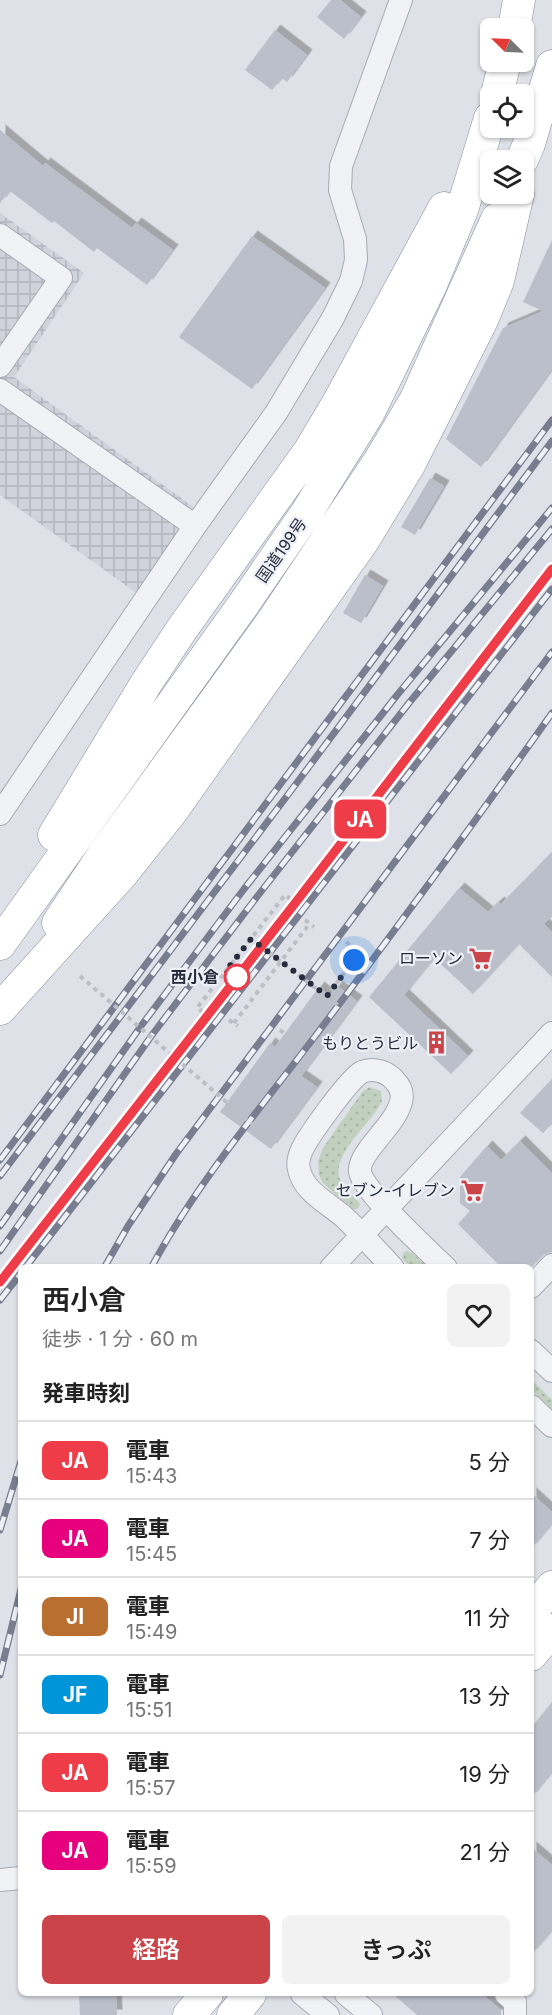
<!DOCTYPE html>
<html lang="ja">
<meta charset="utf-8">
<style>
body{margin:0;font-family:Inter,"Noto Sans JP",sans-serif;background:#f2f2f2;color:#222;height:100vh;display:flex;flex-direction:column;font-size:22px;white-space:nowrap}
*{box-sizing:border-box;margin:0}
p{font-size:20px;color:#767676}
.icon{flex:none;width:33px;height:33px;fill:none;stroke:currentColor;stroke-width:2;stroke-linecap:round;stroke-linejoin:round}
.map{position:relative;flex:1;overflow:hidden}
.drawer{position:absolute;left:18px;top:1264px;width:516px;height:732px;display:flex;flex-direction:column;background:#fff;border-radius:9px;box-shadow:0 2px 4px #0004}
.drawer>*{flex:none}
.badge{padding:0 12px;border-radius:9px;font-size:21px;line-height:39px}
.needle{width:39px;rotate:294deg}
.tools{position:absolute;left:480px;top:18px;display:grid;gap:12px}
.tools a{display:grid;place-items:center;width:54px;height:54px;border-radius:9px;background:#fff;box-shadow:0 2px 4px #0004;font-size:30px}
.you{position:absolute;width:30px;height:30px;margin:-15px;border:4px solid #fff;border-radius:50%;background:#1a73e8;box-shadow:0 0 0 9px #1a73e833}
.map>.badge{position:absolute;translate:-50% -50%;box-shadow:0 0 0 3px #fff}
h2{padding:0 24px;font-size:22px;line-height:54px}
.round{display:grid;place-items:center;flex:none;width:63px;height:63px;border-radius:9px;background:#f2f2f2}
.overview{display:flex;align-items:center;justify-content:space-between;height:102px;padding:0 24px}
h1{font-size:28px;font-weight:600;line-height:45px}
.action{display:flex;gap:12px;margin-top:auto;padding:12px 24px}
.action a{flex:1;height:69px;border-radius:9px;background:#cb444a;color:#fff;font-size:24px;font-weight:600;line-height:69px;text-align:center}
.action a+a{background:#f2f2f2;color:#222}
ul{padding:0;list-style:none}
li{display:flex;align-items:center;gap:18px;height:78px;padding:0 24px;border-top:2px solid #e0e0e0}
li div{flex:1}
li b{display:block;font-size:22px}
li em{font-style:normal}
li .badge{min-width:66px;font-weight:700;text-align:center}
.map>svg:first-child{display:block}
.industrial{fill:url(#industrial-grid)}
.grass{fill:url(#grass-dots)}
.building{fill:#bbbfca;filter:url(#shadow)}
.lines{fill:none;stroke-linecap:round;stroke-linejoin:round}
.minor-casing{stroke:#a7abb4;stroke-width:24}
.highway-casing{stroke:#868c9d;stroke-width:33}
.path{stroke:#bcbfc6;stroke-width:4;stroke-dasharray:4.5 4.5;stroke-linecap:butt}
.minor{stroke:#f0f2f6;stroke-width:22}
.highway{stroke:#fff;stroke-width:32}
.rail-casing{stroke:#787e90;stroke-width:7}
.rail{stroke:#edf0f5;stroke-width:4.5;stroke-dasharray:14;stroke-linecap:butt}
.path-bridge{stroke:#bcbfc6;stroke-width:4;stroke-dasharray:4.5 4.5;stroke-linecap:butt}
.line-casing{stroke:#fff;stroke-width:14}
.line{stroke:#ee3d49;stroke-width:9}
.walk{stroke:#272d3e;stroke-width:6;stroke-dasharray:0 10.8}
.stop-dot{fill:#fff;stroke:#ee3d49;stroke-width:3}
.labels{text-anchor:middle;stroke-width:4.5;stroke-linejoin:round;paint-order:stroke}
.street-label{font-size:16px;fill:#272d3e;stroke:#edf0f5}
.poi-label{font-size:16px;fill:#272d3e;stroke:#edf0f5;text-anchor:end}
.stop-label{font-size:16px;font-weight:bold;fill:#272d3e;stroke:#edf0f5;text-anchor:end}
</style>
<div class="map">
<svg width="552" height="2015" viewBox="0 0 552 2015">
<defs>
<pattern id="industrial-grid" width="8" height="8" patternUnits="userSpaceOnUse" patternTransform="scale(1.5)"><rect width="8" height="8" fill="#d0d3dc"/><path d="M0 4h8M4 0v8" fill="none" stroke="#b3b5be"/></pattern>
<pattern id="grass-dots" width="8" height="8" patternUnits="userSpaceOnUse" patternTransform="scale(1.5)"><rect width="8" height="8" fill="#c2d1bf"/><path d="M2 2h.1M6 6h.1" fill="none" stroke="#a7b4a5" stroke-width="1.8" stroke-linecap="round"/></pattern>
<filter id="shadow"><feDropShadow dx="5.5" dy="-5.5" stdDeviation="0" flood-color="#0004"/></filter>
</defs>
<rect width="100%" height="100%" fill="#dee1e7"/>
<!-- industrial -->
<path class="industrial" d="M 0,213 L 84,273 L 14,377 L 199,511 L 142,597 L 0,495 Z"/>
<!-- grass -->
<path class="grass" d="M 369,1087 L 381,1091 L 382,1101 C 372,1124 328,1155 341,1182 C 346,1190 354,1196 360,1204 L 358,1208 L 352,1210 L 323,1183 L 319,1175 L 318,1161 L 323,1148 L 362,1092 Z
M 407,1251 L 412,1253 L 428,1267 L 410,1267 L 402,1258 L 403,1253 Z
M 531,1379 L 552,1400 L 552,1410 L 531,1389 Z"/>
<!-- building -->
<path class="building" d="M 331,0 L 340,0 L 361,17 L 344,39 L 317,17 Z
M 275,30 L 307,55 L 287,82 L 282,78 L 272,90 L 245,70 Z
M 0,130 L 43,166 L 45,163 L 132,228 L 136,223 L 173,250 L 147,285 L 97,248 L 94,252 L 54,221 L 52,223 L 10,191 L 0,203 Z
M 252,236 L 325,288 L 252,389 L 179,337 Z
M 552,240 L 552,369 L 481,467 L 446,439 L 503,328 L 543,311 L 523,302 Z
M 430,478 L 444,486 L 415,535 L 401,527 Z
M 365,575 L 383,586 L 361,623 L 343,613 Z
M 552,852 L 552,916 L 544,924 L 552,932 L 552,977 L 519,944 L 473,994 L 434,958 L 404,995 L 468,1056 L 451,1074 L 369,997 L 459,888 L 488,912 L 499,902 L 501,904 Z
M 337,986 L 357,1001 L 301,1076 L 317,1087 L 271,1149 L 220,1112 L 270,1043 L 275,1047 L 319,987 L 330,996 Z
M 552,1079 L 552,1123 L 543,1133 L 520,1113 Z
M 520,1141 L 552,1173 L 552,1252 L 543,1255 L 531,1268 L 502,1268 L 458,1224 L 470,1211 L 460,1203 L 460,1177 L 487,1146 L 501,1160 Z
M 531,1493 L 552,1512 L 552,1524 L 531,1549 Z
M 552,1702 L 552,1772 L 531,1798 L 531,1728 Z
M 531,1847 L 552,1865 L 552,1931 L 531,1955 Z
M 79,1994 L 116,1994 L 117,2015 L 80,2015 Z
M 393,1994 L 482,1994 L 501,2010 L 501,2015 L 417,2015 Z"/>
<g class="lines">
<defs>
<path id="minor" d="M 0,235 L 61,278 L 0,366
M 0,390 L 195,526
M 0,814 L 195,526 L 276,413 L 333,318 L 351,281 L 356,260 L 355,239 L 340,190 L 341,166 L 401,0
M 331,1268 L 552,1033
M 393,1268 C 377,1251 362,1234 345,1218 C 330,1204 303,1192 299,1169 C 297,1163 299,1157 301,1152 C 307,1137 350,1078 362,1072 C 374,1067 388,1072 395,1081 C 401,1087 403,1094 401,1102 C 395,1123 373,1140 363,1159 C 361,1163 359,1167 360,1172 C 365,1194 428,1250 446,1268
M 531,1287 L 552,1265
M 531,1351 L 552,1371
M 531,1406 L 552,1426
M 0,1880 L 21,1878
M 302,1994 L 328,2015
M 346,1994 L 371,2015
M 506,1994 L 515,2002 L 515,2015"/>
<path id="highway" d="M 514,28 L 519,0
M 497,94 L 505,62
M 522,160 L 529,144 L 552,66
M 54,835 L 147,682 L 182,629 L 310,450 L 338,403 L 444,208
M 58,923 L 104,854 L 272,622 L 380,460 L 415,401 L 497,219
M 0,944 L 243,605 L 307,512 L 369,412 L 430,287 L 462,210 L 490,118
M 0,1009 L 122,874 L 172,811 L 363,541 L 409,465 L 483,318 L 498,281 L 518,194
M 531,1612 L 552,1587
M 531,1655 L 552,1630
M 189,2015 L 207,1994
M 233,2015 L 250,1994"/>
</defs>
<!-- minor casing -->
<use href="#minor" class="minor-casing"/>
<!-- highway casing -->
<use href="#highway" class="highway-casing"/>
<!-- path -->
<path class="path" d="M 305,920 L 314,927
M 346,942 L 365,956
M 203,1012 L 197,1008 L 285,895 L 292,900
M 229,1020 L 238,1026
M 234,1023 L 310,923
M 280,1030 L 299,1045
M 293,1041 L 360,952
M 281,1131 L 303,1103"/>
<!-- minor -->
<use href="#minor" class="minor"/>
<!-- highway -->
<use href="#highway" class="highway"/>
<defs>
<path id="rail" d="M 0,1160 L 552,420
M 0,1176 L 299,780 L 552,441
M 0,1226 L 141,1026 L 244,889 L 398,694 L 552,508
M 0,1251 L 152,1035 L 256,898 L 409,703 L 552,529
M 25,1268 L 552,589
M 104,1268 L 128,1226 L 176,1154 L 552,652
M 151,1268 C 196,1184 259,1110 316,1035 C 396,929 475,822 552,713
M 0,1282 L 296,902 L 552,569
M 0,1300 L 21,1273
M 0,1530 L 21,1461
M 0,1675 L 21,1589"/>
</defs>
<!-- rail casing -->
<use href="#rail" class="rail-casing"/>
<!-- rail -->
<use href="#rail" class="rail"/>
<!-- path-bridge -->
<path class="path-bridge" d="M 80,976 L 273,1142 L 281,1131 L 267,1119 L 347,1012 L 251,939"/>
</g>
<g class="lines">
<defs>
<path id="line" d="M 0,1282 L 296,902 L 552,569"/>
</defs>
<!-- line casing -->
<use href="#line" class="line-casing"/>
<!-- line -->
<use href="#line" class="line"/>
<!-- walk -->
<path class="walk" d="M 237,977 L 225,972 L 251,939 L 327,996 L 354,960"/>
</g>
<!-- icons -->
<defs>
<symbol id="supermarket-bare" viewBox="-9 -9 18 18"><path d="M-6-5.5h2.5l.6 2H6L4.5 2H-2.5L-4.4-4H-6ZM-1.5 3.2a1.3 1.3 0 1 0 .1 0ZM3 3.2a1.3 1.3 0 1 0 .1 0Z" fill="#cb444a" stroke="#edf0f5" stroke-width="2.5" paint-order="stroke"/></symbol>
<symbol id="building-bare" viewBox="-9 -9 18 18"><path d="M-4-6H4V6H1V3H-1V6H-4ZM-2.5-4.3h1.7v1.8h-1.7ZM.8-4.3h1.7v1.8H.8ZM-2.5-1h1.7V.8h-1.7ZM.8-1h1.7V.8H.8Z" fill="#cb444a" stroke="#edf0f5" stroke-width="2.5" paint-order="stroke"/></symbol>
</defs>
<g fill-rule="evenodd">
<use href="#supermarket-bare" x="464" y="942" width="33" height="33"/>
<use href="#building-bare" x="420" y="1026" width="33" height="33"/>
<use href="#supermarket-bare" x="456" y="1174" width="33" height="33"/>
</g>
<!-- markers -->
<circle class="stop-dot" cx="237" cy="977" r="12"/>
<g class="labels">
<!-- street labels -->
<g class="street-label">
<text transform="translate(281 550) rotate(-55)" y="6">国道199号</text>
</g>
<!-- poi labels -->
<g class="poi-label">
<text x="463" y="964">ローソン</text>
<text x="418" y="1049">もりとうビル</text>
<text x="455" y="1196">セブン-イレブン</text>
</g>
<!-- stop labels -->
<g class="stop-label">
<text x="219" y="983">西小倉</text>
</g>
</g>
</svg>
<div class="tools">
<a><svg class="needle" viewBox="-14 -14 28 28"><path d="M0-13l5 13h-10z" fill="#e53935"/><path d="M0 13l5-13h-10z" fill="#767676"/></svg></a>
<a><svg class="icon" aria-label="locate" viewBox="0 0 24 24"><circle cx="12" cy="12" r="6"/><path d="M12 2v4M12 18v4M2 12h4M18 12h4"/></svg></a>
<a><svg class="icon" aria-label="layers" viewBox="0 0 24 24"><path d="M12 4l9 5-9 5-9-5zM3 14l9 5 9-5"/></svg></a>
</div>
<div class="you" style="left:354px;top:960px"></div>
<b class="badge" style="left:360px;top:819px;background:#ee3d49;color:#fff">JA</b>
<section class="drawer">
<div class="overview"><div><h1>西小倉</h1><p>徒歩 · 1 分 · 60 m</p></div><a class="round"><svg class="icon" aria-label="heart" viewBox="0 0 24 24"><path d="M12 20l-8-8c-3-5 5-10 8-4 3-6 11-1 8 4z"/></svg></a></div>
<h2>発車時刻</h2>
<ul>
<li><span class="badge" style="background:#ee3d49;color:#fff">JA</span><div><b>電車</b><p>15:43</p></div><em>5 分</em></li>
<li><span class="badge" style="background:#e6007e;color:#fff">JA</span><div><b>電車</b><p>15:45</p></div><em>7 分</em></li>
<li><span class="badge" style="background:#b96f30;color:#fff">JI</span><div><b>電車</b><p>15:49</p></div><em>11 分</em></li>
<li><span class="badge" style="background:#0095d9;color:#fff">JF</span><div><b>電車</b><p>15:51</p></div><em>13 分</em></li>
<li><span class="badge" style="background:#ee3d49;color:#fff">JA</span><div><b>電車</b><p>15:57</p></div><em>19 分</em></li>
<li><span class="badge" style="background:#e6007e;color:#fff">JA</span><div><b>電車</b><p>15:59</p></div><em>21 分</em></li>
</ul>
<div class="action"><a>経路</a><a>きっぷ</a></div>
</section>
</div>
